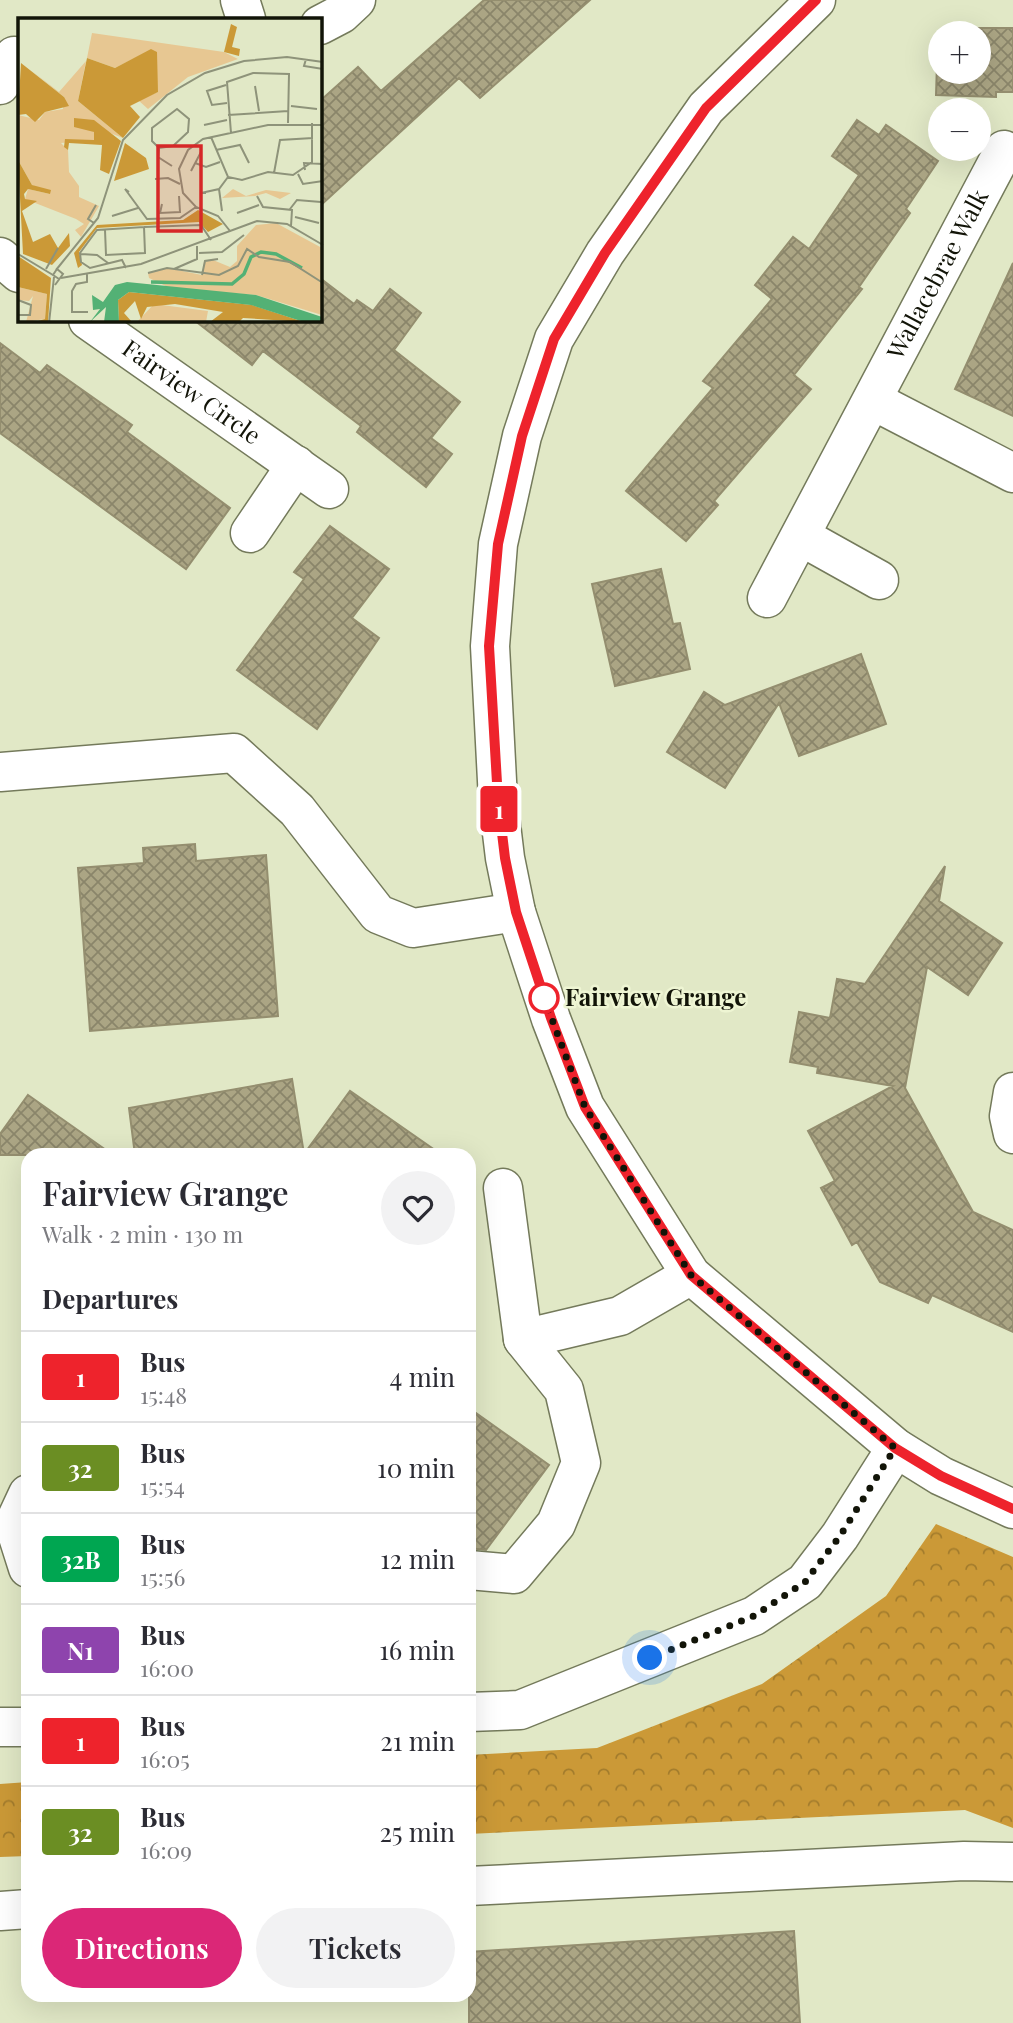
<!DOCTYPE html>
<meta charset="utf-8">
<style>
body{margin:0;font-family:"Playfair Display",serif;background:#f2f2f3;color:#2b2b33;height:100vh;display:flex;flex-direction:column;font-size:26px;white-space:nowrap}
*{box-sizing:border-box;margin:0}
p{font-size:23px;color:#7c7c81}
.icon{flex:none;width:38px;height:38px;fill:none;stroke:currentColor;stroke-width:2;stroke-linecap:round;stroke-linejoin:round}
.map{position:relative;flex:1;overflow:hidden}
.details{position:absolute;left:21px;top:1148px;width:455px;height:854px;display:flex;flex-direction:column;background:#fff;border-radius:21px;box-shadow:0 7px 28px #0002}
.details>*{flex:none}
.badge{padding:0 14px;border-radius:5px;font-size:24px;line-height:46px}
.fabs{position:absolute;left:928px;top:21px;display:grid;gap:14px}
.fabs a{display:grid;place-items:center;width:63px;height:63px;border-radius:50%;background:#fff;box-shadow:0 7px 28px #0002;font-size:35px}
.you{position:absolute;width:35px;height:35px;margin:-18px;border:5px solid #fff;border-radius:50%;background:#1a73e8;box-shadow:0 0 0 10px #1a73e833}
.map>.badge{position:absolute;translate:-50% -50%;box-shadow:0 0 0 4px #fff}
h2{padding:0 21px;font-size:26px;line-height:63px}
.round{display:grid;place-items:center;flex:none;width:74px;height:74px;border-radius:37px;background:#f2f2f3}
.overview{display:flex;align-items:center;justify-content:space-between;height:119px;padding:0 21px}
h1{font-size:33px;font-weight:600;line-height:52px}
.primary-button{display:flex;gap:14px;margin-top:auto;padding:14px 21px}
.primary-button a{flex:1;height:80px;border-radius:42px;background:#db2777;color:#fff;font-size:28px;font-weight:600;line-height:80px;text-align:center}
.primary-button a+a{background:#f2f2f3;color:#2b2b33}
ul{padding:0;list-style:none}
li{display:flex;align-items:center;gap:21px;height:91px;padding:0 21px;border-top:2px solid #e1e1e2}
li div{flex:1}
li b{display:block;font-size:26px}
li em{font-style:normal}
li .badge{min-width:77px;font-weight:700;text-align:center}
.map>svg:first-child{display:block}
.forest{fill:url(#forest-crowns)}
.building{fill:url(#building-cross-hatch);stroke:#948e6f;stroke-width:2}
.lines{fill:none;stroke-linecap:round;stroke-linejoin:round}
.minor-casing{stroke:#747a5b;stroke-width:41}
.minor{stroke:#fff;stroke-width:38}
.line-casing{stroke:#fff;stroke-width:16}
.line{stroke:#ee232c;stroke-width:10}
.walk{stroke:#121408;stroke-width:7;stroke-dasharray:0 12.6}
.stop-dot{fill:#fff;stroke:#ee232c;stroke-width:3.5}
.labels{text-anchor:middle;stroke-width:5;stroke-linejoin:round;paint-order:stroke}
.street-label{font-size:24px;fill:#121408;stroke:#eef5d3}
.stop-label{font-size:24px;font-weight:bold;fill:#121408;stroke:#eef5d3;text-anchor:start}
.inset-river{fill:none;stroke:#53b175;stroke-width:3.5}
.inset-road{fill:none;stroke:#8e937a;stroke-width:2}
.view{fill:#d62828;fill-opacity:0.15;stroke:#d62828;stroke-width:3.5}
.inset-edge{fill:none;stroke:#121408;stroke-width:3.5}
</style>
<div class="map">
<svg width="1013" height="2023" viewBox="0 0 1013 2023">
<defs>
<pattern id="forest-crowns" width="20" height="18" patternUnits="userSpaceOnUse" patternTransform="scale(1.75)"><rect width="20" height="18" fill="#cb9937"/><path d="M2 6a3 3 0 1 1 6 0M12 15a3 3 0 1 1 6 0" fill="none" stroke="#a37c2c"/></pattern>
<pattern id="building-cross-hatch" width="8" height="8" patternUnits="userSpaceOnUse" patternTransform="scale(1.75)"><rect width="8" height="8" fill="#aba584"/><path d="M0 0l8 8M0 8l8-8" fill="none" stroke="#8a856a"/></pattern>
</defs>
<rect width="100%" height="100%" fill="#e1e8c6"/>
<!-- forest -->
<path class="forest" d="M 936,1524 L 1013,1557 L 1013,1828 L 965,1810 L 469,1834 L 469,1755 L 597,1748 L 762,1684 L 886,1596 Z
M 28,1782 L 28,1856 L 0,1857 L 0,1784 Z"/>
<!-- building -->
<path class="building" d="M 484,0 L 590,0 L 480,98 L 459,78 L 320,206 L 320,101 L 358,67 L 381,91 Z
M 963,28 L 1013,28 L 1013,92 L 996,92 L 996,97 L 936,95 L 938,32 L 950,33 L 940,33 L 940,72 L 978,72 L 978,33 L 962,33 Z
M 857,120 L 879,135 L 886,125 L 938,161 L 906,209 L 910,213 L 859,287 L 862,289 L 794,375 L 811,389 L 714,501 L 718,505 L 686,541 L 626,491 L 713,388 L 703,381 L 772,299 L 755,285 L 793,237 L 809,249 L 859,175 L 832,156 Z
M 1013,263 L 1013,416 L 955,389 Z
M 320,278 L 354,304 L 357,300 L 373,311 L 390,289 L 421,313 L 394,350 L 460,402 L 431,438 L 452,454 L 426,487 L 357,432 L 361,426 L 263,351 L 252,365 L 194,320 L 320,320 Z
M 0,343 L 40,373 L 47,365 L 132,425 L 127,432 L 230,508 L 186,569 L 0,433 Z
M 330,526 L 389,569 L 352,618 L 379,638 L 317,729 L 237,670 L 304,579 L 294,572 Z
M 661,569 L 673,624 L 680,623 L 690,669 L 615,686 L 592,584 Z
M 861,654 L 886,724 L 799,756 L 779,703 L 725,788 L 667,752 L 704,692 L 725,705 Z
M 195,844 L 196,861 L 266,855 L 278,1016 L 90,1031 L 78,868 L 144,863 L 143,848 Z
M 945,866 L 939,901 L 1002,943 L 968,995 L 927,967 L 905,1088 L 973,1212 L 1013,1230 L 1013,1332 L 932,1295 L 928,1303 L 880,1282 L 857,1242 L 852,1245 L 821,1188 L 835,1181 L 808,1131 L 893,1086 L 817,1073 L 818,1067 L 790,1062 L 799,1012 L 830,1018 L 837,979 L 865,984 Z
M 292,1079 L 304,1154 L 350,1091 L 442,1155 L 135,1155 L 129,1108 Z
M 28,1095 L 113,1155 L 0,1155 L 0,1134 Z
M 469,1408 L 549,1465 L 486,1550 L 469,1548 Z
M 794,1931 L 800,2023 L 469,2023 L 469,1952 Z"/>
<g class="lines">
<defs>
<g id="minor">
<path d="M 240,0 L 246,19"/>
<path d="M 816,0 L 706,108 L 605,253 L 554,339 L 522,436 L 498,544 L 490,646 L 498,800 L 505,858 L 516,912 L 551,1019 L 585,1107 L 691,1275 L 896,1448 L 941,1476 L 1013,1509"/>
<path d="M 320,25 L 341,14 L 356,0"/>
<path d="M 0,85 L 14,56"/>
<path d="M 0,257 L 19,273"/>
<path id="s1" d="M 88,320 L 329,489"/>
<path d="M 874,401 L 1013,473"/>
<path d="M 250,533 L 296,465"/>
<path d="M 802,537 L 879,580"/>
<path id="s2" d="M 767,598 L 1004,150"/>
<path d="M 0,772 L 234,753 L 297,810 L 378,914 L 413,928 L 516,912"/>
<path d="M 1013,1092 L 1009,1116 L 1013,1134"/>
<path d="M 523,1339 L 620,1316 L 691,1275"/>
<path d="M 28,1494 L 14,1524 L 28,1568"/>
<path d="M 469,1570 L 514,1574 L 556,1524 L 581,1463 L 564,1390 L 523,1339 L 503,1188"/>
<path d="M 469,1712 L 520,1710 L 754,1616 L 805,1582 L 840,1536 L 896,1448"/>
<path d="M 0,1727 L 28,1727"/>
<path d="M 469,1886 L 964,1861 L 1013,1862"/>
<path d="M 0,1911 L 28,1909"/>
</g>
</defs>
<!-- minor casing -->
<use href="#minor" class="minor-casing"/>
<!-- minor -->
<use href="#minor" class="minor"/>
</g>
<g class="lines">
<defs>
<path id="line" d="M 816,0 L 706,108 L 605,253 L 554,339 L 522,436 L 498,544 L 489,646 L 498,800 L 505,858 L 516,912 L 551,1018 L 585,1107 L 691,1275 L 895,1448 L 941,1476 L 1013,1509"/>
</defs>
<!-- line casing -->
<use href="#line" class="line-casing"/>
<!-- line -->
<use href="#line" class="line"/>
<!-- walk -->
<path class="walk" d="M 544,998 L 585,1107 L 691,1275 L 895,1448 L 840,1536 L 805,1582 L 754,1616 L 650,1658"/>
</g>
<!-- markers -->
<circle class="stop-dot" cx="544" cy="998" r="14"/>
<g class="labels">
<!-- street labels -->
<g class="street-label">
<text dy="8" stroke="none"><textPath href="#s2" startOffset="366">Wallacebrae Walk</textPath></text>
<text dy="8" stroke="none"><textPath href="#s1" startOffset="126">Fairview Circle</textPath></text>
</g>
<!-- stop labels -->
<g class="stop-label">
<text x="565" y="1006">Fairview Grange</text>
</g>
</g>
<!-- overview -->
<g transform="translate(18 18)">
<rect width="304" height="304" fill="#e1e8c6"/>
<path d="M 74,15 L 206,34 L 220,41 L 170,59 L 130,91 L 120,82 L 140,74 L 133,32 L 97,50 L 69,40 ZM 68,43 L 60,83 L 105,120 L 56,101 L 76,114 L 76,122 L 43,125 L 50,132 L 51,154 L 61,168 L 61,179 L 81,188 L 63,219 L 57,212 L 66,206 L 58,201 L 7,181 L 10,171 L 32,176 L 14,167 L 0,142 L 0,97 L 21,102 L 27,94 L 45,91 L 46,79 L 14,53 L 41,74 ZM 215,171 L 228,178 L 248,172 L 273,175 L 262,181 L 248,175 L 237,178 L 204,180 ZM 0,269 L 29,276 L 27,301 L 8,304 L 15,278 L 11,283 L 0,282 ZM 136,286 L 190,293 L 188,304 L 118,305 Z" fill="#e7c792"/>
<path d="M 213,6 L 219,9 L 214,29 L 222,31 L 221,38 L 206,34 ZM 133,31 L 139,34 L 140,74 L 112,88 L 122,99 L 105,120 L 60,83 L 69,40 L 97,50 ZM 3,45 L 46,79 L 51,88 L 27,94 L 17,104 L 8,96 L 0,97 ZM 56,100 L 76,102 L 103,123 L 91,156 L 82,152 L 84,127 L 51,125 L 50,132 L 46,129 L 47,121 L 76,122 L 76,114 L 56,109 ZM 107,125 L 128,140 L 131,151 L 96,163 ZM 0,142 L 14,167 L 33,172 L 32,176 L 10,171 L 6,176 L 7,181 L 19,183 L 4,193 L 15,224 L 32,216 L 40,230 L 51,215 L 52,228 L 34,247 L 5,236 ZM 180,192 L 205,206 L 190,214 L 181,204 L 79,210 L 61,234 L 64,247 L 60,250 L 56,235 L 79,207 L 165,202 ZM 0,238 L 33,260 L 30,304 L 20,303 L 27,301 L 29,276 L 0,269 ZM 111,274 L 234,287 L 286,304 L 225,300 L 221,304 L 192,304 L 205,294 L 157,286 L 129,289 L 123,301 L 117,283 L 106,295 L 114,304 L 101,304 L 100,282 Z" fill="#cb9937"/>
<path d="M 258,205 L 304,230 L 304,297 L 238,277 L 152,270 L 131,260 L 130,255 L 149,250 L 184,257 L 186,244 L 195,242 L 212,249 L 219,243 L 219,228 L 238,207 Z" fill="#e7c792"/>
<path d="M 109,264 L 238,277 L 304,299 L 304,304 L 286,304 L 233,287 L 111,274 L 100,282 L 101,304 L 86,304 L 88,289 L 72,304 L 82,291 L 75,292 L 74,277 L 85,284 L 97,267 Z" fill="#53b175"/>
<path class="inset-river" d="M 133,264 L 214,266 L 226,256 L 233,239 L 243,234 L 258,236 L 284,250"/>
<path class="inset-road" d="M 288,41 L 286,48 L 305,51M 208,67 L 189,73 L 194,87 L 209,85M 237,68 L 241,93M 273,88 L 299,91M 159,91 L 171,101 L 170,114 L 155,128 L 141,130 L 134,123 L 134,110 ZM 210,97 L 270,93M 186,107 L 209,102M 213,115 L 209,64 L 235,55 L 271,56 L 270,105M 193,119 L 210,159 L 224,162 L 250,154 L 275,157 L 294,144 L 294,105M 141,130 L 140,139 L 154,148M 198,132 L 222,127 L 231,145M 177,145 L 188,149 L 202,144M 287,152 L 286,145 L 305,146M 173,153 L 183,134M 256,155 L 262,122 L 295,120M 280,156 L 285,166 L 305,163M 137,161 L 150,160 L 162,166M 201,171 L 204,193M 111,174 L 107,171 L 129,201 L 162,200 L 178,189M 188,175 L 183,175 L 201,171 L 210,159M 239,178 L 245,189 L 274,192 L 273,208M 144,186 L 142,195 L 162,194 L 161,178M 272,191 L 279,182 L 303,184M 219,195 L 241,187M 94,198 L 120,190M 277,199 L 301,205M 76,205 L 70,201 L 78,187M 126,209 L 183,207 L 193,222M 87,212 L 88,237 L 127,235 L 126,209 L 79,212 L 62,235 L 63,244 L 72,250 L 104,242 L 108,250M 212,213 L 200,198 L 178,189 L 165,175 L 161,151 L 170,132 L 185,121 L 250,107 L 305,107M 181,235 L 204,234 L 226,217M 0,236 L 35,257M 63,236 L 79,237 L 90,245M 28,251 L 40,230M 156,251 L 179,241 L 179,228M 38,252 L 80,200 L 105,122 L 149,77 L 187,55 L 226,43 L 269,39 L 305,44M 130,255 L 149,250 L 201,257 L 220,248 L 229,231 L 241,239 L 272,244 L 305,265M 69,256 L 69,264 L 58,266 L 54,273 L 54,294 L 70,294M 184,257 L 187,243 L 200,241M 43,260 L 123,246 L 239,203 L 269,206 L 305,227M 37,267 L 45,256 L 39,251 L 35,257 L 41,261M 0,282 L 13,287 L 12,297 L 0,297M 31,305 L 36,259"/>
<path class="view" d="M 140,128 L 183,128 L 183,213 L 140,213 Z"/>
<rect width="304" height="304" class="inset-edge"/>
</g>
</svg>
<div class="fabs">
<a>+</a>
<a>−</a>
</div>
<div class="you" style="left:650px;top:1658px"></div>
<b class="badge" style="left:499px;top:809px;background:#ee232c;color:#fff">1</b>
<section class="details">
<div class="overview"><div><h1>Fairview Grange</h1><p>Walk · 2 min · 130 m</p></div><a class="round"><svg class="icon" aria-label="heart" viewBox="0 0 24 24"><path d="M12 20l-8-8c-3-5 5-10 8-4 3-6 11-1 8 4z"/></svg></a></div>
<h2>Departures</h2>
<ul>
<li><span class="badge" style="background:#ee232c;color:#fff">1</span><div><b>Bus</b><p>15:48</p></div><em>4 min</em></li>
<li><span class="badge" style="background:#6b8e23;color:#fff">32</span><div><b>Bus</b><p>15:54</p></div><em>10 min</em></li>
<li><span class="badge" style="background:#00a651;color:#fff">32B</span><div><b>Bus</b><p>15:56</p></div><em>12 min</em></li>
<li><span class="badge" style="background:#8e44ad;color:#fff">N1</span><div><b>Bus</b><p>16:00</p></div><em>16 min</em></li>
<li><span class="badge" style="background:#ee232c;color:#fff">1</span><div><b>Bus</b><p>16:05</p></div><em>21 min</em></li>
<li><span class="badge" style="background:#6b8e23;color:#fff">32</span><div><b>Bus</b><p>16:09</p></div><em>25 min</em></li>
</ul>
<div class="primary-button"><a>Directions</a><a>Tickets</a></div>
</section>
</div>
